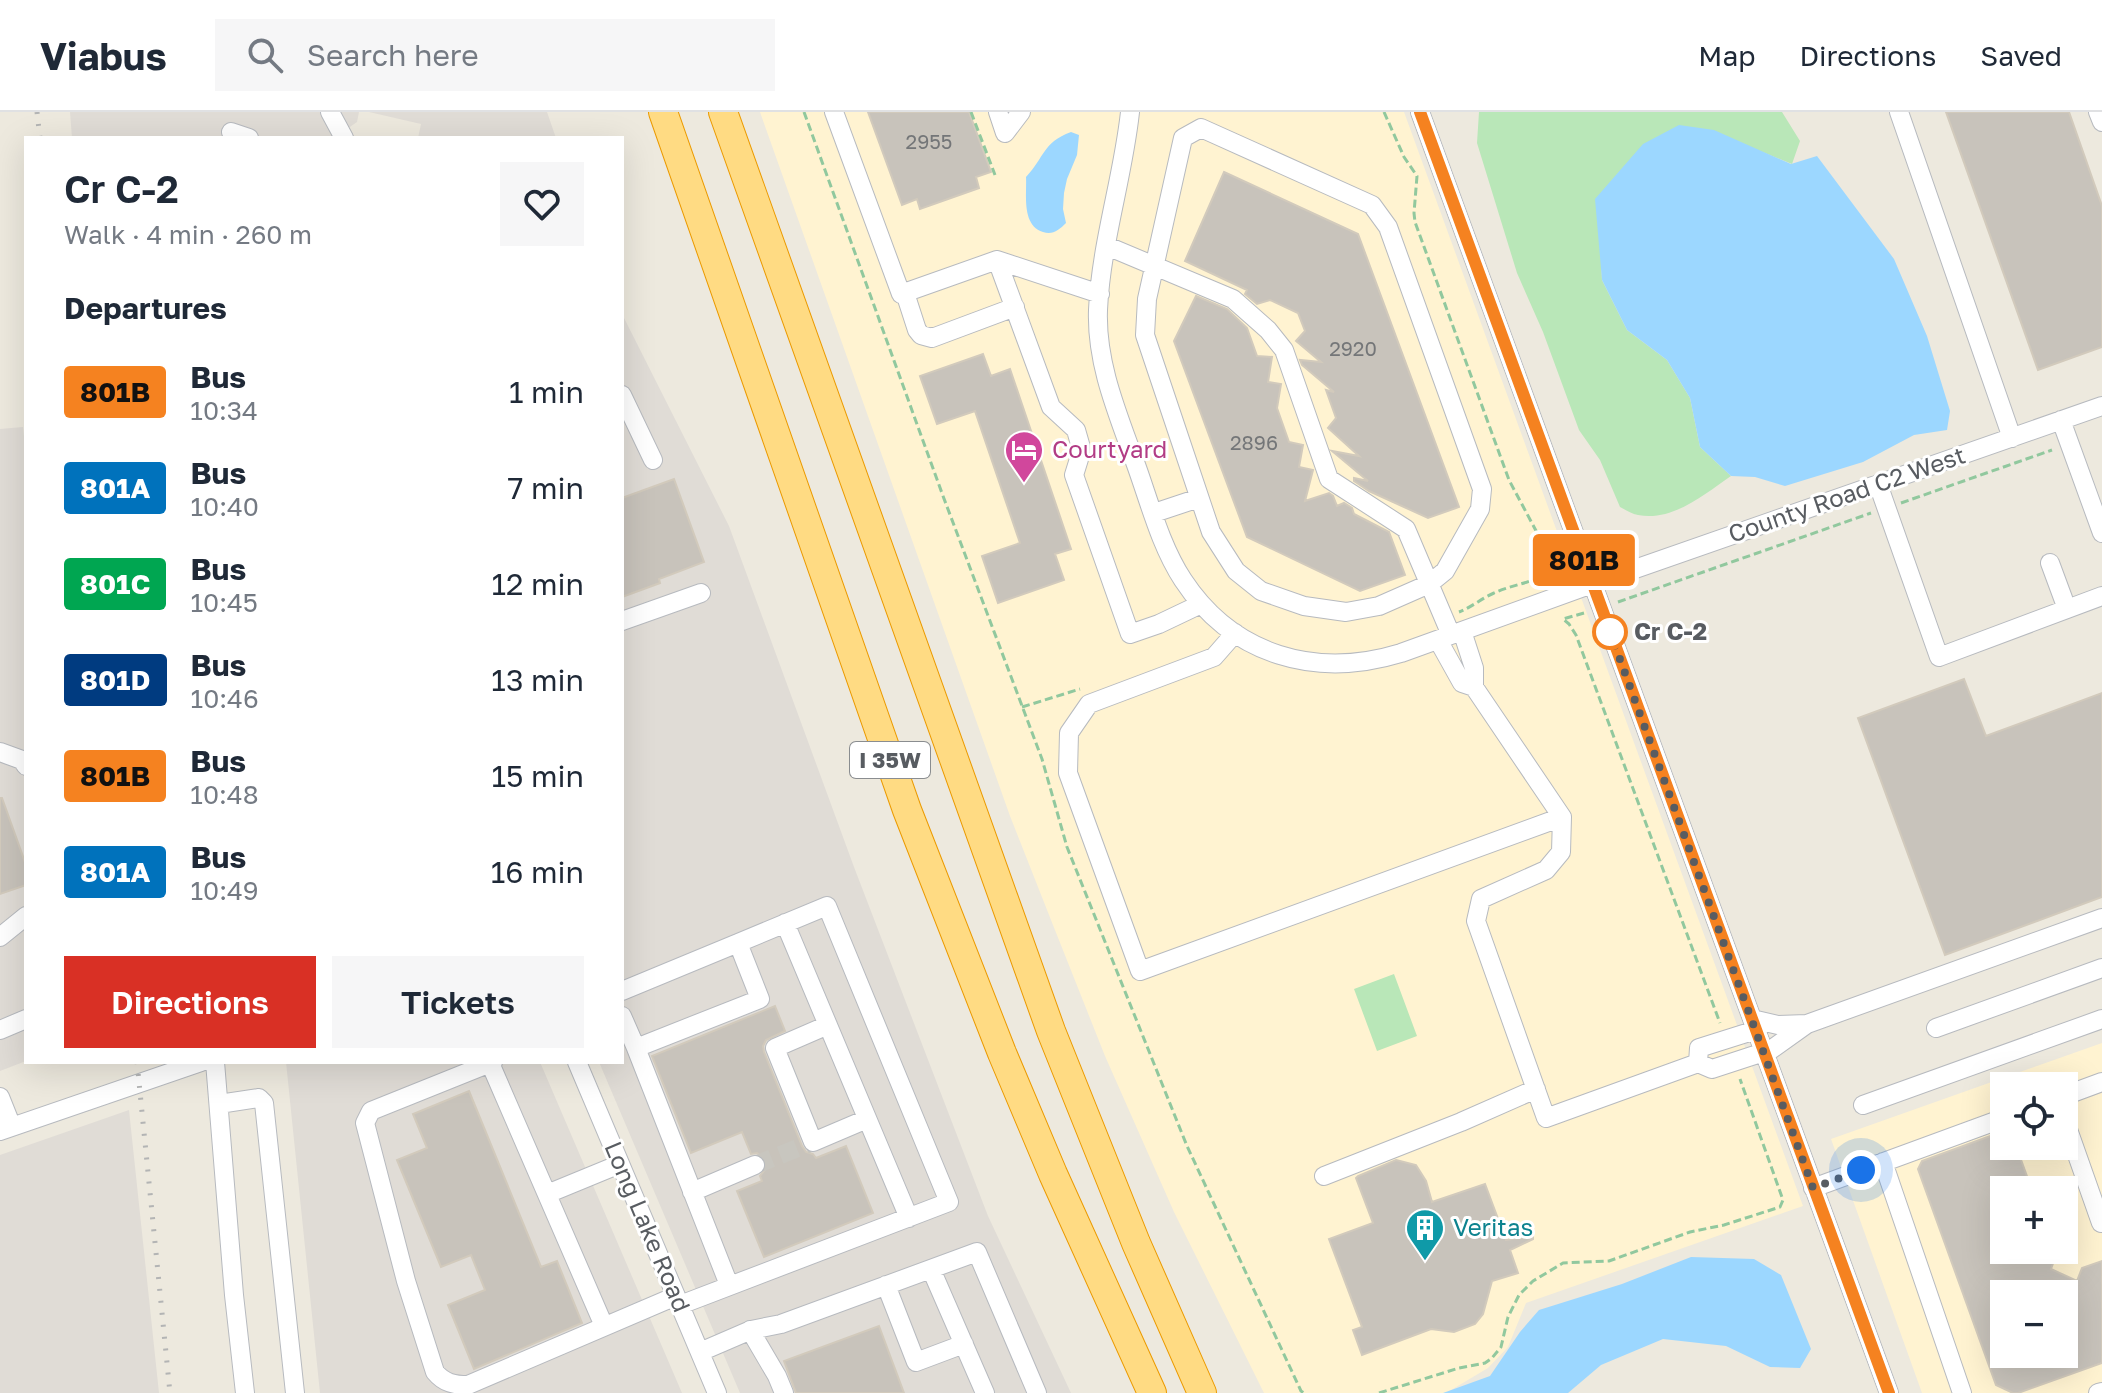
<!DOCTYPE html>
<meta charset="utf-8">
<style>
body{margin:0;font-family:"Golos Text",sans-serif;background:#f6f6f7;color:#1f2937;height:100vh;display:flex;flex-direction:column;font-size:30px;white-space:nowrap}
*{box-sizing:border-box;margin:0}
p{font-size:26px;color:#747a83}
.icon{flex:none;width:44px;height:44px;fill:none;stroke:currentColor;stroke-width:2;stroke-linecap:round;stroke-linejoin:round}
.map{position:relative;flex:1;overflow:hidden}
.details{position:absolute;left:24px;top:24px;width:600px;height:928px;display:flex;flex-direction:column;background:#fff;border-radius:0px;box-shadow:0 8px 32px #0002}
.details>*{flex:none}
.badge{padding:0 16px;border-radius:6px;font-size:28px;line-height:52px}
.fabs{position:absolute;left:1990px;top:960px;display:grid;gap:16px}
.fabs a{display:grid;place-items:center;width:88px;height:88px;border-radius:0px;background:#fff;box-shadow:0 8px 32px #0002;font-size:40px}
.you{position:absolute;width:40px;height:40px;margin:-20px;border:6px solid #fff;border-radius:50%;background:#1a73e8;box-shadow:0 0 0 12px #1a73e833}
.map>.badge{position:absolute;translate:-50% -50%;box-shadow:0 0 0 4px #fff}
h2{padding:0 40px;font-size:30px;line-height:72px}
.round{display:grid;place-items:center;flex:none;width:84px;height:84px;border-radius:0px;background:#f6f6f7}
.headline{display:flex;align-items:center;justify-content:space-between;height:136px;padding:0 40px}
h1{font-size:38px;font-weight:600;line-height:60px}
.cta{display:flex;gap:16px;margin-top:auto;padding:16px 40px}
.cta a{flex:1;height:92px;border-radius:0px;background:#d93025;color:#fff;font-size:32px;font-weight:600;line-height:92px;text-align:center}
.cta a+a{background:#f6f6f7;color:#1f2937}
ul{padding:0;list-style:none}
li{display:flex;align-items:center;gap:24px;height:96px;padding:0 40px}
li div{flex:1}
li b{display:block;font-size:30px}
li em{font-style:normal}
li .badge{min-width:88px;font-weight:700;text-align:center}
header{display:flex;align-items:center;gap:48px;box-sizing:border-box;height:112px;padding:0 40px;background:#fff;border-bottom:2px solid #e0e1e3}
header strong{font-size:38px}
nav{display:flex;gap:44px;margin-inline-start:auto;font-size:28px}
.search{width:560px;height:72px;background:#f6f6f7;display:flex;align-items:center;gap:20px;box-sizing:border-box;padding:0 28px;border-radius:0px;color:#747a83;font-size:30px}
.map>svg:first-child{display:block}
.commercial{fill:#fff3d1;fill-rule:evenodd}
.industrial{fill:#e0dcd6}
.green{fill:#b9e7b8}
.water{fill:#9cd7ff}
.building{fill:#c8c3bb;stroke:#d2cabc;stroke-width:2;fill-rule:evenodd}
.lines{fill:none;stroke-linecap:round;stroke-linejoin:round}
.minor-tunnel{stroke:#c8c6bf;stroke-width:18;stroke-dasharray:18 9;stroke-linecap:butt}
.minor-casing{stroke:#b7babf;stroke-width:20}
.highway-casing{stroke:#eb9a00;stroke-width:30}
.path{stroke:#91c89e;stroke-width:3;stroke-dasharray:8 4;stroke-linecap:butt}
.minor{stroke:#fff;stroke-width:18}
.highway{stroke:#ffdb83;stroke-width:28}
.rail{stroke:#b3b4b4;stroke-width:5;stroke-dasharray:2 10;stroke-linecap:butt}
.line-casing{stroke:#fff;stroke-width:18}
.line{stroke:#f58220;stroke-width:12}
.walk{stroke:#585c61;stroke-width:8;stroke-dasharray:0 14.4}
.stop-dot{fill:#fff;stroke:#f58220;stroke-width:4}
.labels{text-anchor:middle;stroke-width:6;stroke-linejoin:round;paint-order:stroke}
.number-label{font-size:20px;fill:#747678}
.shield{fill:#fff;stroke:#8a8d90;stroke-width:2}
.shield-label{font-size:22px;font-weight:bold;fill:#585c61}
.hotel-label{font-size:24px;fill:#b23c85;stroke:#fff;text-anchor:start}
.street-label{font-size:24px;fill:#585c61;stroke:#fff}
.stop-label{font-size:24px;font-weight:bold;fill:#585c61;stroke:#fff;text-anchor:start}
.culture-label{font-size:24px;fill:#0d838f;stroke:#fff;text-anchor:start}
</style>
<header>
<strong>Viabus</strong>
<div class="search"><svg class="icon" aria-label="search" viewBox="0 0 24 24"><circle cx="10" cy="10" r="6"/><path d="M15 15l6 6"/></svg>Search here</div>
<nav><a>Map</a><a>Directions</a><a>Saved</a></nav>
</header>
<div class="map">
<svg width="2102" height="1281" viewBox="0 0 2102 1281">
<rect width="100%" height="100%" fill="#ede9de"/>
<!-- commercial -->
<path class="commercial" d="M 760,0 L 1404,0 L 1803,1094 L 1526,1191 L 1508,1235 L 1488,1256 L 1446,1281 L 1264,1281 L 1174,1100 L 1105,944 L 1051,808 L 1010,704 Z
M 2102,931 L 2102,1281 L 1922,1281 L 1831,1027 ZM 2004,974 L 2064,974 L 2064,1034 L 2004,1034 ZM 2004,1078 L 2064,1078 L 2064,1138 L 2004,1138 ZM 2004,1182 L 2064,1182 L 2064,1242 L 2004,1242 Z"/>
<!-- industrial -->
<path class="industrial" d="M 70,0 L 359,0 L 357,10 L 334,26 L 72,26 Z
M 369,0 L 547,0 L 556,26 L 418,26 L 421,12 Z
M 622,202 L 729,414 L 854,755 L 988,1104 L 1071,1281 L 740,1281 L 599,950 L 622,950 Z
M 23,315 L 26,344 L 26,949 L 0,959 L 0,317 Z
M 286,950 L 540,950 L 682,1281 L 320,1281 Z
M 129,998 L 159,1281 L 0,1281 L 0,1043 Z"/>
<!-- green -->
<path class="green" d="M 1479,0 L 1782,0 L 1800,29 L 1792,52 L 1755,37 L 1600,129 L 1602,168 L 1627,218 L 1667,248 L 1690,286 L 1700,335 L 1731,364 C 1705,382 1672,410 1638,403 C 1632,402 1626,398 1620,395 L 1600,348 L 1579,318 L 1543,220 L 1517,161 L 1477,31 Z
M 1394,862 L 1417,924 L 1377,939 L 1354,877 Z"/>
<!-- water -->
<path class="water" d="M 1679,13 L 1714,18 L 1791,52 L 1817,44 L 1894,147 L 1927,224 L 1950,299 L 1947,318 L 1914,323 L 1863,350 L 1785,374 L 1755,365 L 1731,364 L 1700,335 L 1690,286 L 1667,248 L 1627,218 L 1602,168 L 1595,87 L 1643,32 Z
M 1071,20 L 1079,23 L 1077,43 L 1067,67 L 1064,81 L 1063,97 L 1066,111 C 1059,118 1053,123 1043,120 C 1021,113 1027,82 1026,65 C 1045,45 1042,31 1071,20 Z
M 1691,1145 L 1754,1147 L 1781,1163 L 1811,1237 L 1800,1256 L 1770,1255 L 1726,1234 L 1663,1227 L 1601,1253 L 1568,1281 L 1443,1281 L 1490,1264 L 1520,1220 L 1539,1198 L 1622,1172 Z"/>
<!-- building -->
<path class="building" d="M 868,0 L 969,0 L 991,60 L 976,65 L 979,76 L 920,97 L 917,87 L 902,93 Z
M 1946,0 L 2069,0 L 2102,94 L 2102,235 L 2038,258 Z
M 1224,60 L 1358,122 L 1459,395 L 1428,406 L 1369,379 L 1354,369 L 1354,366 L 1368,369 L 1332,339 L 1359,344 L 1328,316 L 1336,306 L 1326,278 L 1334,280 L 1302,253 L 1300,248 L 1321,250 L 1296,229 L 1305,219 L 1298,201 L 1270,188 L 1257,192 L 1245,182 L 1247,178 L 1185,149 Z
M 1196,184 L 1227,197 L 1247,216 L 1257,244 L 1272,245 L 1268,270 L 1281,272 L 1277,296 L 1289,330 L 1303,333 L 1299,355 L 1313,358 L 1305,389 L 1329,381 L 1333,384 L 1337,394 L 1344,391 L 1352,396 L 1354,402 L 1389,420 L 1405,463 L 1360,479 L 1247,425 L 1174,229 Z
M 983,242 L 991,264 L 1010,257 L 1071,437 L 1055,442 L 1064,468 L 998,491 L 982,444 L 1020,431 L 975,299 L 937,312 L 920,264 Z
M 674,367 L 704,450 L 659,467 L 660,471 L 622,485 L 622,386 Z
M 1964,567 L 1986,624 L 2102,581 L 2102,785 L 1945,843 L 1858,606 Z
M 0,686 L 2,686 L 26,753 L 26,773 L 0,782 Z
M 775,894 L 785,919 L 766,928 L 763,934 L 764,940 L 802,1034 L 806,1040 L 813,1042 L 816,1046 L 846,1034 L 873,1101 L 764,1145 L 737,1079 L 762,1069 L 760,1064 L 767,1055 L 766,1048 L 757,1041 L 751,1042 L 742,1020 L 691,1041 L 652,944 Z
M 469,979 L 541,1155 L 557,1149 L 582,1211 L 474,1257 L 448,1193 L 485,1178 L 471,1143 L 441,1155 L 397,1048 L 427,1036 L 413,1002 Z
M 2004,1019 L 2004,1034 L 2016,1034 L 2032,1078 L 2004,1078 L 2004,1138 L 2058,1138 L 2051,1157 L 2077,1169 L 2082,1156 L 2102,1149 L 2102,1251 L 2018,1281 L 2013,1281 L 1996,1273 L 1918,1057 L 1922,1049 ZM 2004,1182 L 2064,1182 L 2064,1242 L 2004,1242 Z
M 1396,1048 L 1416,1053 L 1426,1069 L 1432,1090 L 1485,1072 L 1506,1128 L 1533,1124 L 1533,1127 L 1510,1138 L 1518,1161 L 1492,1169 L 1483,1202 L 1475,1212 L 1454,1220 L 1431,1217 L 1362,1243 L 1353,1218 L 1362,1215 L 1329,1127 L 1373,1111 L 1356,1066 L 1358,1064 Z
M 879,1214 L 904,1281 L 796,1281 L 784,1249 Z"/>
<g class="lines">
<!-- minor-tunnel -->
<path class="minor-tunnel" d="M 755,1053 L 808,1032"/>
<defs>
<path id="minor" d="M 330,0 L 344,26
M 834,0 L 901,182 L 997,148
M 998,0 L 1005,21 L 1021,0
M 1130,0 C 1123,66 1101,131 1098,198 C 1096,251 1117,300 1135,350 C 1149,388 1160,433 1183,468 C 1233,544 1316,567 1401,541 L 1592,472 L 2102,294
M 1420,0 L 1889,1281
M 1899,0 L 2012,326
M 2098,0 L 2102,10
M 1201,16 L 1372,93 L 1388,115 L 1482,377 L 1480,397 L 1445,459 L 1429,472 L 1379,494 L 1346,500 L 1304,494 L 1261,479 L 1236,459 L 1211,420 L 1145,223 L 1147,187 L 1183,26 Z
M 231,20 L 249,26
M 1107,134 L 1233,187 L 1268,218 L 1284,238 L 1329,367 L 1406,417 L 1451,523
M 905,181 L 917,218 L 921,223 L 932,226 L 1015,195
M 1100,182 L 997,148 L 1051,295 L 1076,318 L 1080,332 L 1079,347 L 1074,363 L 1130,522 L 1159,512 L 1201,492
M 622,283 L 653,348
M 2061,308 L 2102,421
M 1878,372 L 1939,545 L 2102,484
M 1154,401 L 1199,386
M 2050,451 L 2067,497
M 622,509 L 701,481
M 1235,521 L 1214,545 L 1089,592 L 1069,621 L 1068,661 L 1140,859 L 1562,705 L 1474,575 L 1474,556 L 1462,519
M 1438,528 L 1462,571 L 1474,575
M 0,640 L 22,648 L 26,654
M 1562,705 L 1561,740 L 1546,758 L 1481,787 L 1476,809 L 1546,1006 L 1698,951 L 1712,957 L 1764,940
M 785,811 L 909,1106
M 0,825 L 26,804
M 622,879 L 738,831 L 760,887 L 636,936 L 622,904
M 1752,907 L 1778,913 L 1807,912 L 1765,942
M 1807,912 L 2102,806
M 828,913 L 775,936 L 813,1030 L 867,1007
M 1936,916 L 2102,856
M 0,918 L 26,907
M 636,936 L 729,1173
M 215,950 L 234,1183 L 245,1281
M 493,950 L 371,999 L 365,1011 L 406,1169 L 435,1260 C 444,1271 454,1273 468,1273 L 676,1184
M 577,950 L 717,1281
M 490,951 L 604,1214
M 1698,951 L 1699,936 L 1756,918
M 2064,984 L 2102,970
M 0,985 L 12,1015
M 219,992 L 259,986 L 264,991 L 295,1281
M 1863,993 L 2102,907
M 2064,1006 L 2101,1111
M 0,1019 L 201,950
M 1883,1050 L 1962,1281
M 1324,1064 L 1461,1010 L 1536,977
M 1813,1076 L 2004,1006
M 692,1080 L 755,1053
M 547,1082 L 620,1052
M 931,1157 L 985,1281
M 886,1173 L 916,1250 L 964,1232
M 680,1193 L 949,1090 L 827,794 L 738,831
M 750,1218 L 777,1264 L 784,1281
M 700,1240 L 751,1218 L 781,1212 L 977,1140 L 1037,1281
M 2098,1281 L 2102,1280"/>
<path id="highway" d="M 663,0 L 907,698 L 1002,941 L 1053,1062 L 1152,1281
M 723,0 L 1051,919 L 1136,1131 L 1202,1281"/>
</defs>
<!-- minor casing -->
<use href="#minor" class="minor-casing"/>
<!-- highway casing -->
<use href="#highway" class="highway-casing"/>
<!-- path -->
<path class="path" d="M 804,0 L 943,384 L 1042,647 L 1067,735 L 1187,1034 L 1301,1279 L 1304,1281
M 971,0 L 995,63
M 1384,0 L 1404,45 L 1417,64 L 1414,101 L 1415,110 L 1509,368 L 1542,430 L 1550,457 C 1534,472 1513,472 1494,481 C 1482,486 1472,495 1459,500
M 1901,391 L 2052,338
M 1618,490 L 1871,401
M 1584,501 L 1563,507 L 1569,512 L 1576,523 L 1720,911
M 1022,595 L 1080,577
M 1379,1281 L 1459,1256 L 1485,1251 L 1492,1246 L 1501,1235 L 1508,1205 L 1519,1183 L 1533,1169 L 1563,1151 L 1609,1149 L 1690,1120 L 1724,1113 L 1780,1095 L 1783,1088 L 1740,967"/>
<!-- minor -->
<use href="#minor" class="minor"/>
<!-- highway -->
<use href="#highway" class="highway"/>
<!-- rail -->
<path class="rail" d="M 37,0 L 40,26
M 137,950 L 170,1281"/>
</g>
<g class="lines">
<defs>
<path id="line" d="M 1420,0 L 1889,1281"/>
</defs>
<!-- line casing -->
<use href="#line" class="line-casing"/>
<!-- line -->
<use href="#line" class="line"/>
<!-- walk -->
<path class="walk" d="M 1610,520 L 1813,1076 L 1861,1058"/>
</g>
<!-- icons -->
<defs>
<symbol id="hotel-pin" viewBox="-11 -11 22 30"><path d="M0 17L-7.5 6A9.5 9.5 0 1 1 7.5 6Z" fill="#d1479c" stroke="#fff"/><path d="M-6-4.5h1.5V1H6V5H4.5V3h-9V5H-6ZM-4 0a1.8 1.8 0 1 1 3.6 0ZM.5 0V-2.5h3Q6-2.5 6 0Z" fill="#fff"/></symbol>
<symbol id="building-pin" viewBox="-11 -11 22 30"><path d="M0 17L-7.5 6A9.5 9.5 0 1 1 7.5 6Z" fill="#0f9aa8" stroke="#fff"/><path d="M-4-6H4V6H1V3H-1V6H-4ZM-2.5-4.3h1.7v1.8h-1.7ZM.8-4.3h1.7v1.8H.8ZM-2.5-1h1.7V.8h-1.7ZM.8-1h1.7V.8H.8Z" fill="#fff"/></symbol>
</defs>
<g fill-rule="evenodd">
<use href="#hotel-pin" x="1002" y="316" width="44" height="60"/>
<use href="#building-pin" x="1403" y="1094" width="44" height="60"/>
</g>
<!-- markers -->
<circle class="stop-dot" cx="1610" cy="520" r="16"/>
<g class="labels">
<!-- number labels -->
<g class="number-label">
<text x="929" y="37">2955</text>
<text x="1353" y="244">2920</text>
<text x="1254" y="338">2896</text>
</g>
<!-- shield labels -->
<rect class="shield" x="850" y="630" width="80" height="36" rx="6"/>
<g class="shield-label">
<text x="890" y="656">I 35W</text>
</g>
<!-- hotel labels -->
<g class="hotel-label">
<text x="1052" y="346">Courtyard</text>
</g>
<!-- street labels -->
<g class="street-label">
<text transform="translate(1847 383) rotate(-19)" y="8">County Road C2 West</text>
<text transform="translate(647 1115) rotate(67)" y="8">Long Lake Road</text>
</g>
<!-- stop labels -->
<g class="stop-label">
<text x="1634" y="528">Cr C-2</text>
</g>
<!-- culture labels -->
<g class="culture-label">
<text x="1453" y="1124">Veritas</text>
</g>
</g>
</svg>
<div class="fabs">
<a><svg class="icon" aria-label="locate" viewBox="0 0 24 24"><circle cx="12" cy="12" r="6"/><path d="M12 2v4M12 18v4M2 12h4M18 12h4"/></svg></a>
<a>+</a>
<a>−</a>
</div>
<div class="you" style="left:1861px;top:1058px"></div>
<b class="badge" style="left:1584px;top:448px;background:#f58220;color:#111">801B</b>
<section class="details">
<div class="headline"><div><h1>Cr C-2</h1><p>Walk · 4 min · 260 m</p></div><a class="round"><svg class="icon" aria-label="heart" viewBox="0 0 24 24"><path d="M12 20l-8-8c-3-5 5-10 8-4 3-6 11-1 8 4z"/></svg></a></div>
<h2>Departures</h2>
<ul>
<li><span class="badge" style="background:#f58220;color:#111">801B</span><div><b>Bus</b><p>10:34</p></div><em>1 min</em></li>
<li><span class="badge" style="background:#0072bc;color:#fff">801A</span><div><b>Bus</b><p>10:40</p></div><em>7 min</em></li>
<li><span class="badge" style="background:#00a651;color:#fff">801C</span><div><b>Bus</b><p>10:45</p></div><em>12 min</em></li>
<li><span class="badge" style="background:#003b80;color:#fff">801D</span><div><b>Bus</b><p>10:46</p></div><em>13 min</em></li>
<li><span class="badge" style="background:#f58220;color:#111">801B</span><div><b>Bus</b><p>10:48</p></div><em>15 min</em></li>
<li><span class="badge" style="background:#0072bc;color:#fff">801A</span><div><b>Bus</b><p>10:49</p></div><em>16 min</em></li>
</ul>
<div class="cta"><a>Directions</a><a>Tickets</a></div>
</section>
</div>
